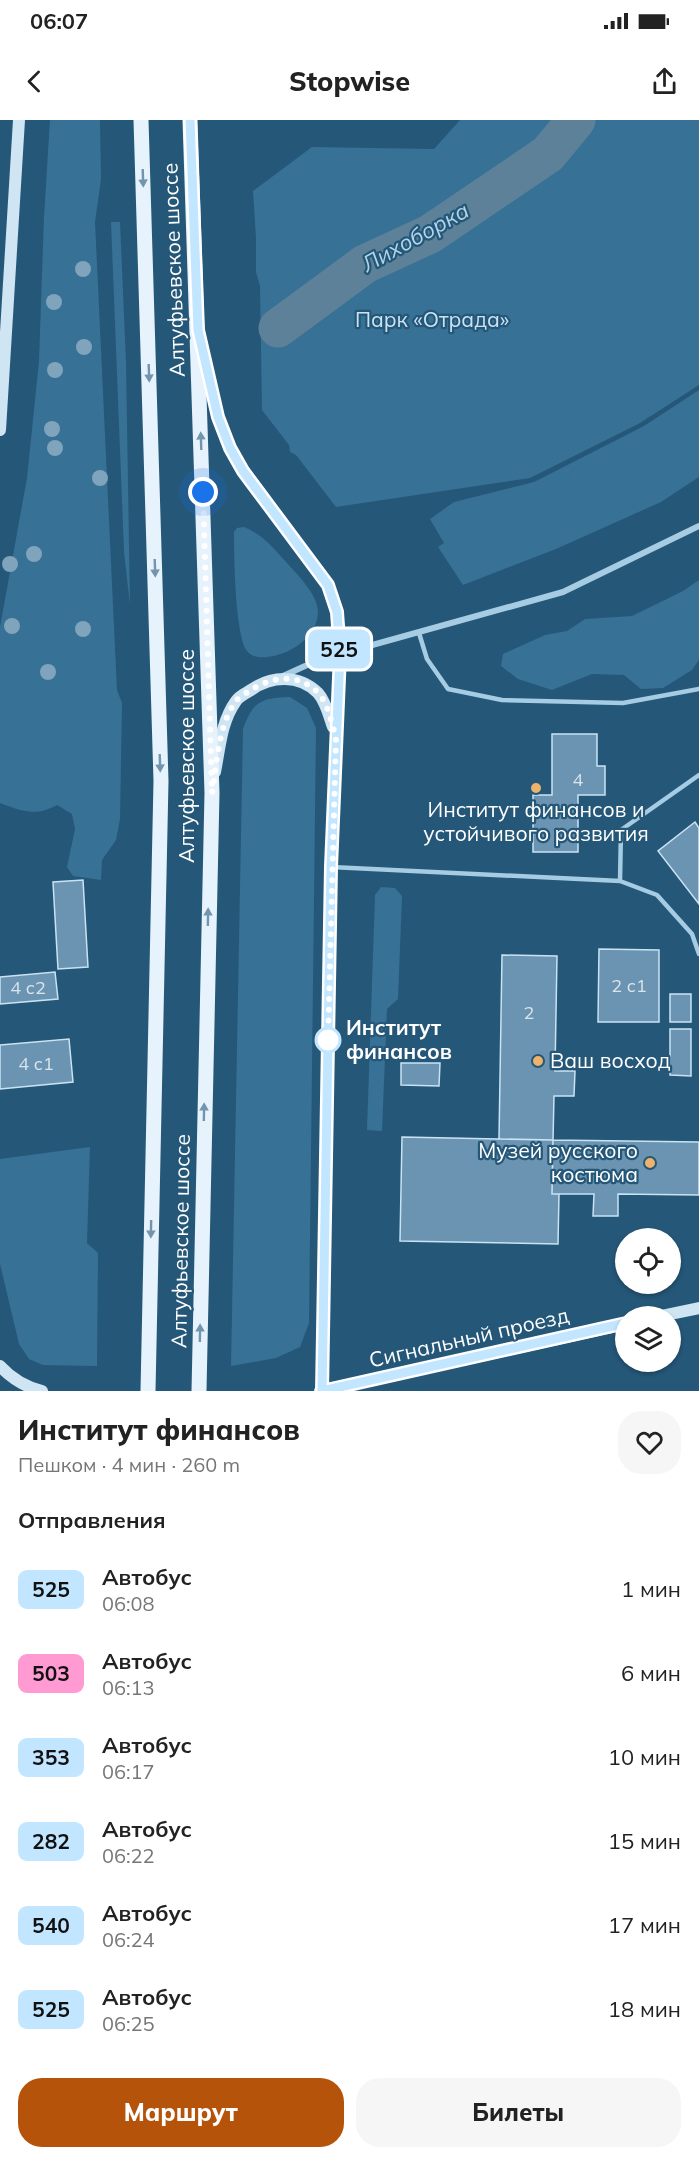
<!DOCTYPE html>
<html lang="ru">
<meta charset="utf-8">
<style>
body{margin:0;font-family:Mulish,sans-serif;background:#f6f6f6;color:#222;height:100vh;display:flex;flex-direction:column;font-size:22px;white-space:nowrap}
*{box-sizing:border-box;margin:0}
p{font-size:20px;color:#767676}
.icon{flex:none;width:33px;height:33px;fill:none;stroke:currentColor;stroke-width:2;stroke-linecap:round;stroke-linejoin:round}
.map{position:relative;height:1271px;overflow:hidden}
.panel{display:flex;flex-direction:column;background:#fff;flex:1}
.panel>*{flex:none}
.badge{padding:0 12px;border-radius:9px;font-size:21px;line-height:39px}
.buttons{position:absolute;left:615px;top:1108px;display:grid;gap:12px}
.buttons a{display:grid;place-items:center;width:66px;height:66px;border-radius:50%;background:#fff;box-shadow:0 2px 4px #0004;font-size:30px}
.you{position:absolute;width:30px;height:30px;margin:-15px;border:4px solid #fff;border-radius:50%;background:#1a73e8;box-shadow:0 0 0 9px #1a73e833}
.map>.badge{position:absolute;translate:-50% -50%;box-shadow:0 0 0 3px #fff}
h2{padding:0 18px;font-size:22px;line-height:54px}
.round{display:grid;place-items:center;flex:none;width:63px;height:63px;border-radius:24px;background:#f6f6f6}
.overview{display:flex;align-items:center;justify-content:space-between;height:102px;padding:0 18px}
h1{font-size:28px;font-weight:800;line-height:45px}
.action{display:flex;gap:12px;margin-top:auto;padding:12px 18px}
.action a{flex:1;height:69px;border-radius:24px;background:#b45309;color:#fff;font-size:24px;font-weight:800;line-height:69px;text-align:center}
.action a+a{background:#f6f6f6;color:#222}
ul{padding:0;list-style:none}
li{display:flex;align-items:center;gap:18px;height:84px;padding:0 18px}
li div{flex:1}
li b{display:block;font-size:22px}
li em{font-style:normal}
li .badge{min-width:66px;font-weight:700;text-align:center}
.status{display:flex;justify-content:space-between;align-items:center;height:42px;padding:0 30px;background:#fff;direction:ltr}
.status svg{height:16px;fill:currentColor}
header{display:flex;justify-content:space-between;align-items:center;height:78px;padding:0 18px;background:#fff;font-size:27px;font-weight:800}
.map>svg:first-child{display:block}
.green{fill:#387196}
.lines{fill:none;stroke-linecap:round;stroke-linejoin:round}
.river{stroke:#5c8199;stroke-width:39}
.building{fill:#6a94b1;stroke:#c9e3f3;stroke-width:1.5}
.service{stroke:#a6cce3;stroke-width:4.5}
.minor{stroke:#a6cce3;stroke-width:6}
.secondary{stroke:#cfe5f4;stroke-width:12}
.primary{stroke:#e6f2fc;stroke-width:15}
.tree{fill:#7fa4bc}
.oneway{fill:#7295ad}
.line-casing{stroke:#fff;stroke-width:14}
.line{stroke:#c2e6ff;stroke-width:9}
.walk{stroke:#fff;stroke-width:6;stroke-dasharray:0 10.8}
.poi-dot{fill:#edb26b;stroke:#255778;stroke-width:2}
.stop-dot{fill:#fff;stroke:#c2e6ff;stroke-width:3}
.labels{text-anchor:middle;stroke-width:4.5;stroke-linejoin:round;paint-order:stroke}
.number-label{font-size:18px;fill:#dae4ec}
.street-label{font-size:21px;fill:#fff;stroke:#255778}
.park-label{font-size:21px;fill:#c9e3f3;stroke:#255778}
.poi-label{font-size:21px;fill:#fff;stroke:#255778}
.stop-label{font-size:21px;font-weight:bold;fill:#fff;stroke:#255778;text-anchor:start}
.water-label{font-size:22px;font-style:italic;fill:#b1d5eb;stroke:#255778}
</style>
<div class="status"><b>06:07</b><svg viewBox="0 0 49 12"><path d="M0 12V9h3v3zM5 12V6h3v6zM10 12V3h3v9zM15 12V0h3v12zM26 1h20v11H26zM47 4h2v5h-2z"/></svg></div>
<header><svg class="icon" aria-label="back" viewBox="0 0 24 24"><path d="M15 5l-7 7 7 7"/></svg>Stopwise<svg class="icon" aria-label="share" viewBox="0 0 24 24"><path d="M12 15V3M7 8l5-5 5 5M5 13v7h14v-7"/></svg></header>
<div class="map">
<svg width="699" height="1271" viewBox="0 0 699 1271">
<rect width="100%" height="100%" fill="#255778"/>
<!-- green -->
<path class="green" d="M 50,0 L 100,0 L 101,59 L 95,102 L 117,570 L 122,583 L 120,699 L 116,720 L 102,740 L 101,760 L 73,756 L 67,747 L 75,709 L 72,694 L 57,685 C 36,697 21,691 0,683 L 0,507 L 27,358 L 39,241 L 44,97 Z
M 460,0 L 699,0 L 699,265 L 640,303 L 530,358 L 336,387 L 296,335 L 290,332 L 289,325 L 262,290 L 260,166 L 256,152 L 256,118 L 253,71 L 312,27 L 434,29 Z
M 111,102 L 120,102 L 126,242 L 130,485 L 124,432 Z
M 699,270 L 699,357 L 661,382 L 556,429 L 463,465 L 438,427 L 444,423 L 430,399 L 454,382 L 534,362 L 644,306 Z
M 244,407 C 262,414 274,428 286,442 C 297,454 318,475 318,492 C 318,504 310,516 301,523 C 290,533 257,545 247,531 C 235,515 234,434 234,412 L 237,408 Z
M 699,460 L 699,540 L 692,550 L 663,568 L 641,569 L 624,555 L 592,554 L 552,570 L 518,559 L 501,546 L 503,534 L 545,515 L 567,511 L 585,499 L 632,496 L 683,471 Z
M 290,577 L 307,588 L 316,608 L 309,1203 L 300,1227 L 276,1238 L 231,1246 L 243,609 C 253,581 261,578 290,577 Z
M 381,767 L 395,768 L 402,776 L 398,879 L 387,889 L 382,1011 L 367,1010 L 375,775 Z
M 90,1027 L 87,1123 L 98,1133 L 97,1246 L 43,1245 L 29,1239 L 19,1224 L 0,1144 L 0,1039 Z"/>
<g class="lines">
<!-- river -->
<path class="river" d="M 278,208 L 365,144 L 430,114 L 548,34 L 576,0"/>
</g>
<!-- building -->
<path class="building" d="M 552,614 L 597,614 L 597,646 L 605,646 L 605,675 L 578,675 L 578,732 L 533,732 L 533,675 L 552,675 Z
M 695,702 L 699,708 L 699,784 L 658,731 Z
M 83,760 L 88,847 L 58,849 L 53,762 Z
M 599,829 L 659,830 L 659,902 L 598,902 Z
M 502,835 L 557,836 L 555,951 L 575,951 L 574,976 L 554,976 L 553,1020 L 499,1019 Z
M 55,852 L 58,879 L 0,884 L 0,857 Z
M 670,874 L 691,874 L 691,902 L 670,902 Z
M 670,909 L 691,909 L 691,956 L 670,955 Z
M 69,919 L 73,962 L 0,969 L 0,925 Z
M 401,943 L 440,943 L 439,966 L 401,965 Z
M 402,1017 L 553,1020 L 552,1074 L 559,1074 L 558,1124 L 400,1121 Z
M 553,1020 L 699,1022 L 699,1075 L 618,1074 L 618,1096 L 593,1096 L 594,1074 L 552,1074 Z"/>
<g class="lines">
<!-- service -->
<path class="service" d="M 419,513 L 427,539 L 448,569 L 502,580 L 623,583 L 699,569
M 331,747 L 620,761 L 657,775 L 692,814 L 699,834
M 620,761 L 621,710 L 699,655"/>
<!-- minor -->
<path class="minor" d="M 283,556 L 305,546 L 340,534 L 563,472 L 699,406"/>
<!-- secondary -->
<path class="secondary" d="M 202,229 L 218,297 L 230,328 L 243,350 L 328,465 L 337,493 L 340,534 L 331,747 L 322,1271
M 0,310 L 19,0
M 215,652 C 220,627 221,602 236,581 C 239,576 246,573 251,570 C 271,556 299,554 318,573 C 326,582 329,596 333,607
M 656,1197 L 699,1188
M 0,1246 C 11,1258 26,1267 42,1271
M 320,1271 L 626,1204"/>
<!-- primary -->
<path class="primary" d="M 141,0 L 161,661 L 148,1271
M 190,0 L 212,673 L 199,1271"/>
</g>
<!-- trees -->
<g class="tree">
<circle cx="83" cy="149" r="8"/>
<circle cx="54" cy="182" r="8"/>
<circle cx="84" cy="227" r="8"/>
<circle cx="55" cy="250" r="8"/>
<circle cx="52" cy="309" r="8"/>
<circle cx="55" cy="328" r="8"/>
<circle cx="100" cy="358" r="8"/>
<circle cx="34" cy="434" r="8"/>
<circle cx="10" cy="444" r="8"/>
<circle cx="12" cy="506" r="8"/>
<circle cx="83" cy="509" r="8"/>
<circle cx="48" cy="552" r="8"/>
</g>
<!-- one-way arrows -->
<defs><path id="oneway-solid" d="M-6-.8H1V-3.2L6.5 0L1 3.2V.8H-6Z" transform="scale(1.5)"/></defs>
<g class="oneway">
<use href="#oneway-solid" transform="translate(143 58) rotate(88)"/>
<use href="#oneway-solid" transform="translate(149 253) rotate(88)"/>
<use href="#oneway-solid" transform="translate(201 321) rotate(-92)"/>
<use href="#oneway-solid" transform="translate(155 448) rotate(88)"/>
<use href="#oneway-solid" transform="translate(160 643) rotate(88)"/>
<use href="#oneway-solid" transform="translate(208 797) rotate(-89)"/>
<use href="#oneway-solid" transform="translate(204 992) rotate(-89)"/>
<use href="#oneway-solid" transform="translate(151 1109) rotate(91)"/>
<use href="#oneway-solid" transform="translate(200 1213) rotate(-89)"/>
</g>
<g class="lines">
<defs>
<path id="line" d="M 190,0 L 198,210 L 218,297 L 230,328 L 243,351 L 328,465 L 337,492 L 340,534 L 331,747 L 322,1271 L 626,1203"/>
</defs>
<!-- line casing -->
<use href="#line" class="line-casing"/>
<!-- line -->
<use href="#line" class="line"/>
<!-- walk -->
<path class="walk" d="M 203,372 L 212,673 C 217,645 218,603 237,580 C 239,577 244,574 248,572 C 269,557 299,551 319,574 C 329,585 331,603 336,617 L 328,922 L 328,920"/>
</g>
<!-- markers -->
<g class="poi-dot">
<circle cx="536" cy="668" r="6"/>
<circle cx="538" cy="941" r="6"/>
<circle cx="650" cy="1043" r="6"/>
</g>
<circle class="stop-dot" cx="328" cy="920" r="12"/>
<g class="labels">
<!-- number labels -->
<g class="number-label">
<text x="578" y="666">4</text>
<text x="629" y="872">2 с1</text>
<text x="28" y="874">4 с2</text>
<text x="529" y="899">2</text>
<text x="36" y="950">4 с1</text>
</g>
<!-- street labels -->
<g class="street-label">
<text transform="translate(174 150) rotate(-92)" y="7">Алтуфьевское шоссе</text>
<text transform="translate(187 636) rotate(-90)" y="7">Алтуфьевское шоссе</text>
<text transform="translate(181 1121) rotate(-89)" y="7">Алтуфьевское шоссе</text>
<text transform="translate(469 1218) rotate(-13)" y="7">Сигнальный проезд</text>
</g>
<!-- park labels -->
<g class="park-label">
<text x="432" y="207">Парк «Отрада»</text>
</g>
<!-- poi labels -->
<g class="poi-label">
<text x="536" y="697">Институт финансов и<tspan x="536" dy="24">устойчивого развития</tspan></text>
<text x="550" y="948" text-anchor="start">Ваш восход</text>
<text x="638" y="1038" text-anchor="end">Музей русского<tspan x="638" dy="24">костюма</tspan></text>
</g>
<!-- stop labels -->
<g class="stop-label">
<text x="346" y="915">Институт<tspan x="346" dy="24">финансов</tspan></text>
</g>
<!-- water labels -->
<g class="water-label">
<text transform="translate(415 117) rotate(-29)" y="8">Лихоборка</text>
</g>
</g>
</svg>
<div class="buttons">
<a><svg class="icon" aria-label="locate" viewBox="0 0 24 24"><circle cx="12" cy="12" r="6"/><path d="M12 2v4M12 18v4M2 12h4M18 12h4"/></svg></a>
<a><svg class="icon" aria-label="layers" viewBox="0 0 24 24"><path d="M12 4l9 5-9 5-9-5zM3 14l9 5 9-5"/></svg></a>
</div>
<div class="you" style="left:203px;top:372px"></div>
<b class="badge" style="left:339px;top:529px;background:#c2e6ff;color:#111">525</b>
</div>
<section class="panel">
<div class="overview"><div><h1>Институт финансов</h1><p>Пешком · 4 мин · 260 m</p></div><a class="round"><svg class="icon" aria-label="heart" viewBox="0 0 24 24"><path d="M12 20l-8-8c-3-5 5-10 8-4 3-6 11-1 8 4z"/></svg></a></div>
<h2>Отправления</h2>
<ul>
<li><span class="badge" style="background:#c2e6ff;color:#111">525</span><div><b>Автобус</b><p>06:08</p></div><em>1 мин</em></li>
<li><span class="badge" style="background:#ff9ad2;color:#111">503</span><div><b>Автобус</b><p>06:13</p></div><em>6 мин</em></li>
<li><span class="badge" style="background:#c2e6ff;color:#111">353</span><div><b>Автобус</b><p>06:17</p></div><em>10 мин</em></li>
<li><span class="badge" style="background:#c2e6ff;color:#111">282</span><div><b>Автобус</b><p>06:22</p></div><em>15 мин</em></li>
<li><span class="badge" style="background:#c2e6ff;color:#111">540</span><div><b>Автобус</b><p>06:24</p></div><em>17 мин</em></li>
<li><span class="badge" style="background:#c2e6ff;color:#111">525</span><div><b>Автобус</b><p>06:25</p></div><em>18 мин</em></li>
</ul>
<div class="action"><a>Маршрут</a><a>Билеты</a></div>
</section>
